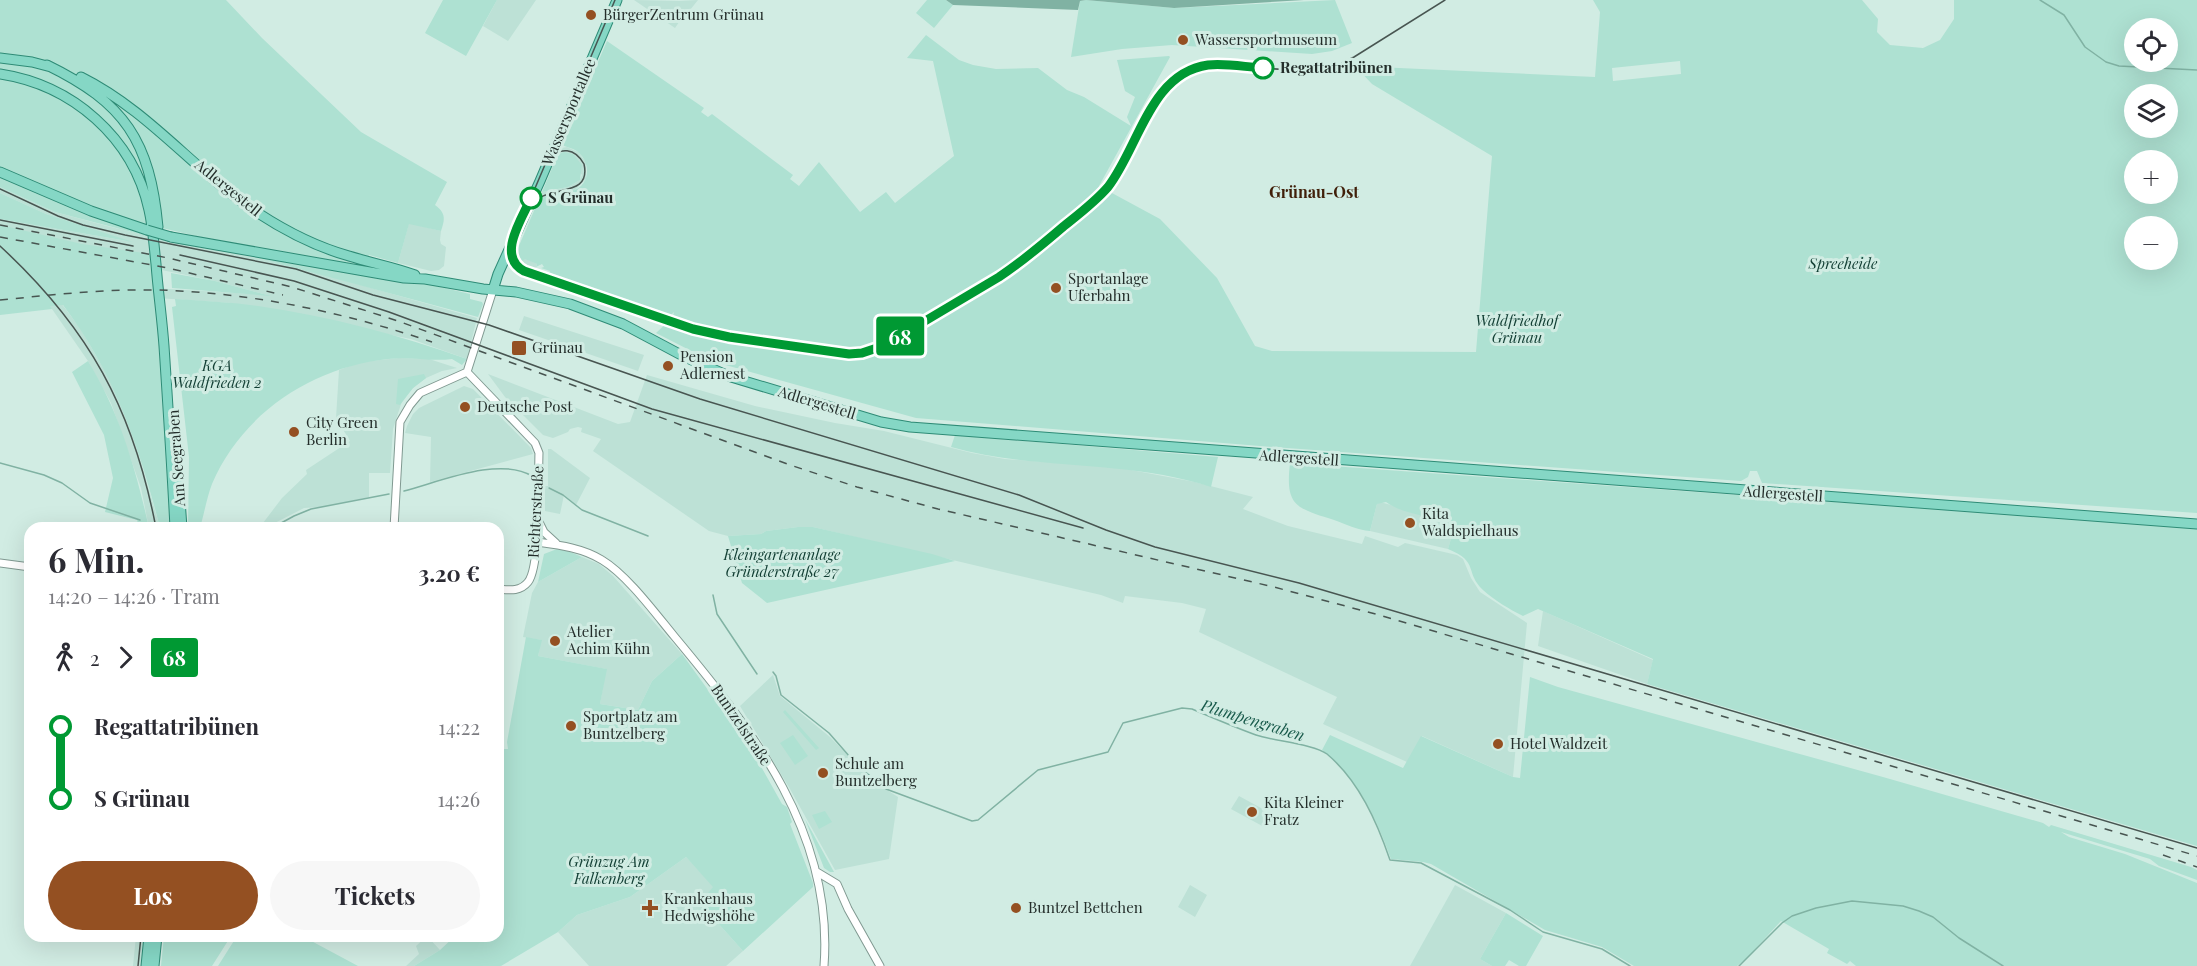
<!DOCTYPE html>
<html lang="de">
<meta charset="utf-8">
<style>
body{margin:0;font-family:"Playfair Display",serif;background:#f7f7f7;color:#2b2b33;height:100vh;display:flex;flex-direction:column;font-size:22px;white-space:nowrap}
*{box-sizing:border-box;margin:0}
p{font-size:20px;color:#7c7c81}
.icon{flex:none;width:33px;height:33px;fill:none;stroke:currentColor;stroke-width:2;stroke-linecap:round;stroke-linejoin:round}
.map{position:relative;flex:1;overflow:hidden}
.panel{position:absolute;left:24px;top:522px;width:480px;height:420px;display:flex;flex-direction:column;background:#fff;border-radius:18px;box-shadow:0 6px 24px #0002}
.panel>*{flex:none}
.badge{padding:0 12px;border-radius:4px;font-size:21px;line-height:39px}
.tools{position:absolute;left:2124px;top:18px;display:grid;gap:12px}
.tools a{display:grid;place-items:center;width:54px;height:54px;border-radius:50%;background:#fff;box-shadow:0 6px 24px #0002;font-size:30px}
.map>.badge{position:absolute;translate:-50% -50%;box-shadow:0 0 0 3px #fff}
.legs{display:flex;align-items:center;gap:9px;height:66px;padding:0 24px;font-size:20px}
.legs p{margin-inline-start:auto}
.head{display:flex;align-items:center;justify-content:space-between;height:102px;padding:0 24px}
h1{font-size:33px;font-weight:700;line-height:45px}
.primary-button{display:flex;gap:12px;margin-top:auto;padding:12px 24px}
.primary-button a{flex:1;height:69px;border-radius:36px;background:#945022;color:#fff;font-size:24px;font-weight:700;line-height:69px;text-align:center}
.primary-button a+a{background:#f7f7f7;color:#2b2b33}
ul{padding:0 24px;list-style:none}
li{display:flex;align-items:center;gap:21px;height:72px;font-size:22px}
li i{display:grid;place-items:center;width:9px;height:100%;margin:0 8px;background:currentColor}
li i::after{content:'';width:15px;height:15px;margin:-8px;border:4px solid;border-radius:50%;background:#fff}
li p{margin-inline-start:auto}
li:first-child i{background:linear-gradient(#0000 50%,currentColor 0)}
li:last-child i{background:linear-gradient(currentColor 50%,#0000 0)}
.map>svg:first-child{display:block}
.built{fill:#bde1d6;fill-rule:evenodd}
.green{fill:#aee1d2;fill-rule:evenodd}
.water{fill:#80b2a3}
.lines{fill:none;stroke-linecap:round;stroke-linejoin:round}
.stream{stroke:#80b2a3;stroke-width:1.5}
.minor-casing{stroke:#809991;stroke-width:9}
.major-casing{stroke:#2e8b76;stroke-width:11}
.minor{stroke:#fff;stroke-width:7}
.major{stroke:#85d7c5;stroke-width:9}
.tram{stroke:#485551;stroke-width:1.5}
.rail{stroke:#485551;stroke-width:1.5;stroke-dasharray:8 8;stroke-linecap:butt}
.major-bridge-casing{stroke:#2e8b76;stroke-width:11;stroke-linecap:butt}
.major-bridge{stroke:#85d7c5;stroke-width:9}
.line-1-casing{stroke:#fff;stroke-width:14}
.line-1{stroke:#093;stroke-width:9}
.poi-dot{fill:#945022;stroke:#d1ece3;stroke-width:2}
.stop-1-dot{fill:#fff;stroke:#093;stroke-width:3}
.labels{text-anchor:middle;stroke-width:6;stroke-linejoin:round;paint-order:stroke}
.poi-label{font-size:15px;fill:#242e2b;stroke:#d1ece3;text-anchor:start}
.stop-label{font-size:15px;font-weight:bold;fill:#242e2b;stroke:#d1ece3;text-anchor:start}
.street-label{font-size:15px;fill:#242e2b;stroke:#d1ece3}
.park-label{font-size:15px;font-style:italic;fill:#113e33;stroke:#d1ece3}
.neighbourhood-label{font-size:16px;font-weight:bold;fill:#401f09;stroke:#d1ece3}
.water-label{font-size:16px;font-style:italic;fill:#185a4b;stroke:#d1ece3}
</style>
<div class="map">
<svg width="2197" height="966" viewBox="0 0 2197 966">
<rect width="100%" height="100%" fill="#d1ece3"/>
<!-- built -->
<path class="built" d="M 497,0 L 536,0 L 508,41 L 483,26 Z
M 634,0 L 679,1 L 698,0 L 690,10 L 688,9 L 675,28 Z
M 567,147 L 578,152 L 586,162 L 586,179 L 574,191 L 539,199 L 542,192 L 568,187 L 580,180 L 582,175 L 564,152 L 558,154 L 561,148 Z
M 0,187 L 55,212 L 107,226 L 172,242 L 251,256 L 301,268 L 477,318 L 467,359 L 411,339 L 231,303 L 157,298 L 61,303 L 80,328 L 101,364 L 115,390 L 133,434 L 160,528 L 149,528 L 141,488 L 111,403 L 88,361 L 52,309 L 0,255 L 0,219 L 127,241 L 46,214 L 0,193 ZM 152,268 L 215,281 L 267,295 L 153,288 Z
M 409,223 L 441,231 L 440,240 L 441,244 L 446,247 L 444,266 L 439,270 L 431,271 L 398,263 Z
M 515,255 L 516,259 L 525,258 L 537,264 L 536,267 L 534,269 L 521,264 L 532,271 L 526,273 L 521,271 L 512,262 Z
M 536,272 L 573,284 L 571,289 L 534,276 Z
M 575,285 L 669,317 L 665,321 L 595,299 L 573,291 Z
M 524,316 L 644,355 L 638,371 L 519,330 Z
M 399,358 L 429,359 L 457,368 L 442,371 L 426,378 L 413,388 L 402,401 L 393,429 L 390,473 L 369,473 L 369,497 L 322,507 L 304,508 L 267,527 L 263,523 L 282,498 L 307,474 L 306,470 L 350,441 L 336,418 L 339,370 L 361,362 Z
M 488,374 L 618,424 L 630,422 L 647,375 L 755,406 L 835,423 L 884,431 L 972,453 L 1005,459 L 1115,467 L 1195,482 L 1253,497 L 1243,509 L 1288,526 L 1362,544 L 1365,536 L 1398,547 L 1405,543 L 1457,555 L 1463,559 L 1471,578 L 1480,592 L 1527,623 L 1513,777 L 1422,736 L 1407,762 L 1323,724 L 1337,697 L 1199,632 L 1206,609 L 1182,603 L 1125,596 L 1123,603 L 1101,595 L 813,527 L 798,527 L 766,531 L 761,534 L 728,536 L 709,531 L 593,451 L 601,439 L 581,432 L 582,428 L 578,427 L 570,429 L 568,432 L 553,438 L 543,435 L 505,397 Z
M 464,386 L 473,389 L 531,448 L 533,454 L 430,482 L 431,437 L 405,433 L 407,426 L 413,414 L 419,408 Z
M 548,449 L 551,449 L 590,478 L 576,505 L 564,495 L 560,514 L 545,511 L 545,486 L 548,486 Z
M 1380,502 L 1442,519 L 1455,526 L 1448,549 L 1370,531 L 1377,504 Z
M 582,557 L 599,564 L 613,576 L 682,654 L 652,681 L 638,710 L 600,704 L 606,669 L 538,656 L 541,640 L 523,637 L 532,593 L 538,582 Z
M 1543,611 L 1653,660 L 1647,684 L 1538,646 Z
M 773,675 L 780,696 L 830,737 L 873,781 L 898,797 L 889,859 L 835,870 L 790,789 L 740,706 Z
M 1239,796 L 1274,815 L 1266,828 L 1231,809 Z
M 686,857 L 714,887 L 700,903 L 743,951 L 726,966 L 589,966 L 558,932 L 577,915 L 630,897 Z
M 1190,885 L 1207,895 L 1195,917 L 1178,907 Z
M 1455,885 L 1506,913 L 1480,959 L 1492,966 L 1410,966 Z
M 136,936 L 144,936 L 141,966 L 133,966 Z
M 427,936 L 440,950 L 414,966 L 406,966 L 419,954 L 416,946 Z"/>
<!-- green -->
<path class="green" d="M 0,0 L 226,0 L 262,38 L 361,132 L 447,182 L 435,205 C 446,213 445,219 441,231 L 409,224 L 398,263 L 369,255 L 365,266 L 222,242 L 132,221 L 109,215 L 0,168 Z
M 443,0 L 497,0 L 466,56 L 425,33 Z
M 927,0 L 946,0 L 953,5 L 934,28 L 916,13 Z
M 1086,0 L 1174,8 L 1335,0 L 1352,43 L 1332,51 L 1312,54 L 1172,45 L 1122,49 L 1071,57 L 1080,1 Z
M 1593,0 L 1862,0 L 1878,19 L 1877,32 L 1890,45 L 1923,48 L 1940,40 L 1954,19 L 1954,0 L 2197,0 L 2197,513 L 1762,483 L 1757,471 L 1750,471 L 1748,477 L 1741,481 L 1273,447 L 916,418 L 711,361 L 656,333 L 673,317 L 674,312 L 669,317 L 575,285 L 575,283 L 549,274 L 550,271 L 541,268 L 544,267 L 542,264 L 536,267 L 537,264 L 525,259 L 519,263 L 515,255 L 539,199 C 550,194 561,195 572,191 C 589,186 592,165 579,153 C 574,148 568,148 562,145 L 607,41 L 704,108 L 701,112 L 708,117 L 712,114 L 793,175 L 790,179 L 799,186 L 819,162 L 860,212 L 886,192 L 895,203 L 954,156 L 933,61 L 907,58 L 926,35 L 959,60 L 973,65 L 996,69 L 1038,68 L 1067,90 L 1084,97 L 1131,126 L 1127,117 L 1135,97 L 1125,91 L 1117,60 L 1169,56 L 1170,57 L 1099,186 L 1160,219 L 1217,278 L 1255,346 L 1272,351 L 1476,352 L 1492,156 L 1372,84 L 1355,66 L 1595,77 L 1600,12 ZM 2134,28 L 2168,28 L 2168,62 L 2134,62 ZM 1680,61 L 1681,74 L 1613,81 L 1612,68 ZM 2134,94 L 2168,94 L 2168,128 L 2134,128 ZM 2134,160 L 2168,160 L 2168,194 L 2134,194 ZM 2168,226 L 2168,260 L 2134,260 L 2134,226 Z
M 564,152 L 573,154 L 582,165 L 580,180 L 568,187 L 542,192 L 558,154 Z
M 0,175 L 147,233 L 147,236 L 55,212 L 0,187 Z
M 0,193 L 46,214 L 133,242 L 0,219 Z
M 0,225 L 82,244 L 151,254 L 157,298 L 171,528 L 160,528 C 139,446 115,374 63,305 L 50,306 L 52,309 L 0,315 Z
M 251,256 L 428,284 L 470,294 L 470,299 L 482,302 L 483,304 L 478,317 Z
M 171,273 L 215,281 L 271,296 L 172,288 Z
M 175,299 C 203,301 230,302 258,306 C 329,316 399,335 467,359 L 462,365 L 452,359 C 431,362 410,356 388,359 C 313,367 242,413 212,484 C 207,497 204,514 200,528 L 188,528 L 189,457 L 172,307 L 176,306 Z
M 88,361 C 120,413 136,470 149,528 L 139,528 L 137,520 L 105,512 L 113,478 L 104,435 L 72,372 Z
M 424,374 L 426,378 L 413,388 L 400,405 L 396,404 L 398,379 Z
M 955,435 L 975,437 L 1218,457 L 1211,487 C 1127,459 1036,471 951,447 Z
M 1290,463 L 2197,528 L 2197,846 L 1647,684 L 1653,659 L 1538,609 L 1523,616 C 1509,609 1494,600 1483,590 C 1464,572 1480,562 1448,549 L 1455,525 C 1432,515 1406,516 1386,502 L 1377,504 L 1370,531 C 1358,530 1345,524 1334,520 C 1296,508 1285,506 1290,463 Z
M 798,527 L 813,527 L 932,554 L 955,561 L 767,603 L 742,583 L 728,536 L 761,534 L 766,531 Z
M 557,549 L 568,551 L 582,557 L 538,582 L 544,554 Z
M 526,637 L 542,640 L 538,656 L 607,669 L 600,704 L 638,710 L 652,681 L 682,654 L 753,752 L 782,804 L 787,807 L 792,822 L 790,824 L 813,883 L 813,887 L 743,951 L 700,903 L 713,887 L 686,857 L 630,897 L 577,915 L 558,932 L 501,966 L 414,966 L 440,950 L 455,936 L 459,939 L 464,936 L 498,936 L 498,916 L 500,914 L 498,911 L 498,749 L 508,749 L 507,742 Z
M 1530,677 L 1558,687 L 1883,777 L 2043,823 L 2049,827 L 2051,825 L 2191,867 L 2197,870 L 2197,880 L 2159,866 L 2150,859 L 2061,832 L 2069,837 L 2125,854 L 2197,883 L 2197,966 L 1856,966 L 1850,961 L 1847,964 L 1827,953 L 1829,949 L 1781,921 L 1747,958 L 1737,966 L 1634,966 L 1602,947 L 1545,930 L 1431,864 L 1423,862 L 1391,859 C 1377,820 1357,776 1322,750 L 1330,735 L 1403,768 L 1421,736 L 1513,777 L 1520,778 Z
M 785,710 L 819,748 L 816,750 L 783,712 Z
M 793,735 L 808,756 L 795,765 L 780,743 Z
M 825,811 L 832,822 L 819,829 L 812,815 Z
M 805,819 L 834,872 L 830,872 L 824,868 Z
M 1506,913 L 1543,936 L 1526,966 L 1519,966 L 1509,960 L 1505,966 L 1492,966 L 1480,959 Z
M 164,936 L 231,936 L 212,966 L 161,966 Z
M 237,936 L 302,936 L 358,966 L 218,966 Z"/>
<!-- water -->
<path class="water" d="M 946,0 L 1304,0 L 1174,8 L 1086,0 L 1080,1 L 1078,10 L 953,5 Z"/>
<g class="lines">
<!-- stream -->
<path class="stream" d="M 2040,0 L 2064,15 L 2085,47 L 2106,62 L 2119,66 L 2197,70
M 0,463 L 44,475 L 62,483 L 90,503 L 140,520
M 549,488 L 563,495 L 582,510 L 648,536
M 404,491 C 439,482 499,456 532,476
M 272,528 L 294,516 L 311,509 L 389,494
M 713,595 L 717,614 L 757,674
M 773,672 L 776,676 L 781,695 L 829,733 L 857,765 L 886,789 L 972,821 L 978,820 L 1038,770 L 1108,752 L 1123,723 L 1182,708 L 1192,709 C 1213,718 1234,727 1256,735 C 1273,741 1314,744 1327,754 C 1359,781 1377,822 1390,860 L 1421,863 L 1510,910 L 1543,932 L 1602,949 L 1630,966
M 1739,966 L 1782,923 L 1792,916 L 1816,908 L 1852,901 L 1903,906 L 1919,911 L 1933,917 L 1959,938 L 2003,966"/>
<defs>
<path id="minor" d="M 467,372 L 535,443 L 539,453 C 538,477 541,566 528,582 C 520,592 509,590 498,589
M 467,372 L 493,290
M 539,522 L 544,532 L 556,543
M 394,528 L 400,422 L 410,405 L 420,393 L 467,372
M 537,542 C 559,545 583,548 602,560 C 627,575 655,613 674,636 C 754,732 834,834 824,966
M 0,563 L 30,567
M 817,872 L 837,884 L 848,909 L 880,966"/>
<path id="major" d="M 0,58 L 32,62 L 51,67
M 47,65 C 125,103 150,141 158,227
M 0,74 C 72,85 133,137 149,210 C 153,227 154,246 156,264 C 158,291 162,318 164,346 C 168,407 172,467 175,528
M 81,77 C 151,112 195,172 258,213 C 287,232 317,247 349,256 C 371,263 394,267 415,275
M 0,172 L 91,211 L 147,230
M 171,237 L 404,278 L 425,279 L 483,289 L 516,292 L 570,304 L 623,324 L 685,357 L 731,377 L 881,422 L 910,427 L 2197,524
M 493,290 L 498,274 L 540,181 L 617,0
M 179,485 L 182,528
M 146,966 L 149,936
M 154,966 L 157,936"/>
</defs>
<!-- minor casing -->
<use href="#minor" class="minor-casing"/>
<!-- major casing -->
<use href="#major" class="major-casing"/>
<!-- minor -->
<use href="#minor" class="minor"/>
<!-- major -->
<use href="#major" class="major"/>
<!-- tram -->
<path class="tram" d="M 615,0 L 513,240 C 508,254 512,266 526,272 L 693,329 L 729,337 L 849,354 L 862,353 L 883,346 L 999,277 L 1092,203 L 1111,182 L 1160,94 L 1171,82 L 1184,73 L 1196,68 L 1212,65 L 1308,71 L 1332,68 L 1354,57 L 1445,0
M 0,189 L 58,216 L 83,225 L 125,235 L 296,269 L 373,295 L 489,325 L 700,399 L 1019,495 L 1106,530 L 1155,547 L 1299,583 L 2197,848
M 531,206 C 545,183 592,200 584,164 C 575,148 560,146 548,160
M 0,220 L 133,246
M 0,246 C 89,328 133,409 156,528
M 180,255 L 294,281 L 389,312 L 652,409 L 1083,528
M 138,966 L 141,936"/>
<!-- rail -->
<path class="rail" d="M 0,225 L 168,258 L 292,287 L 398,321 L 790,465 L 857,487 L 938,509 L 1274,587 L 1379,615 L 2197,856
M 0,237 L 168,268 L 283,295
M 0,300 C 51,295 103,289 155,290 C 249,292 343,312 432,342
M 2163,855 L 2197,867"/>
<defs>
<path id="major-bridge" d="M 147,230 L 171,237"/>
</defs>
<!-- major-bridge casing -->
<use href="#major-bridge" class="major-bridge-casing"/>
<!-- major-bridge -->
<use href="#major-bridge" class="major-bridge"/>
</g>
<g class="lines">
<defs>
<path id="line-1" d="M 531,198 C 522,219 496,256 524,271 L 693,329 L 729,337 L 849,354 L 862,353 L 883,346 L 999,277 C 1022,262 1043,244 1064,226 C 1079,214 1095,202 1108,187 C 1139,147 1150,73 1208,65 C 1226,63 1245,67 1263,68"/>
</defs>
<!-- line-1 casing -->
<use href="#line-1" class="line-1-casing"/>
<!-- line-1 -->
<use href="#line-1" class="line-1"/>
</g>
<!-- markers -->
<g class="poi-dot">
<circle cx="591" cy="15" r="6"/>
<circle cx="1183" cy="40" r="6"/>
<circle cx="1056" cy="288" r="6"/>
<rect x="511" y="340" width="16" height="16" rx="3"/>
<circle cx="668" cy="366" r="6"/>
<circle cx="465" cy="407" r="6"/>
<circle cx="294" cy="432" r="6"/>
<circle cx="1410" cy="523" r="6"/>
<circle cx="555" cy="641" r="6"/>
<circle cx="571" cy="726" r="6"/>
<circle cx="1498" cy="744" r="6"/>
<circle cx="823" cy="773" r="6"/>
<circle cx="1252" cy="812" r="6"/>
<path d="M647 899h6v6h6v6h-6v6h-6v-6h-6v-6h6z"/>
<circle cx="1016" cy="908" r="6"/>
</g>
<g class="stop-1-dot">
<circle cx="1263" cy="68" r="10"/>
<circle cx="531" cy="198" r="10"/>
</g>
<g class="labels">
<!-- poi labels -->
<g class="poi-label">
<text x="603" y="20">BürgerZentrum Grünau</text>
<text x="1195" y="45">Wassersportmuseum</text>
<text x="1068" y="284">Sportanlage<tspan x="1068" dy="17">Uferbahn</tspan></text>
<text x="532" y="353">Grünau</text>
<text x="680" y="362">Pension<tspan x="680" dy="17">Adlernest</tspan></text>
<text x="477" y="412">Deutsche Post</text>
<text x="306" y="428">City Green<tspan x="306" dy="17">Berlin</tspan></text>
<text x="1422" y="519">Kita<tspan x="1422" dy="17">Waldspielhaus</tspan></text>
<text x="567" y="637">Atelier<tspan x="567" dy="17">Achim Kühn</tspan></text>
<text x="583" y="722">Sportplatz am<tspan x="583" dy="17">Buntzelberg</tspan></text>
<text x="1510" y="749">Hotel Waldzeit</text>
<text x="835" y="769">Schule am<tspan x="835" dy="17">Buntzelberg</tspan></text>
<text x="1264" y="808">Kita Kleiner<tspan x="1264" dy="17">Fratz</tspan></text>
<text x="664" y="904">Krankenhaus<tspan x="664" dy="17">Hedwigshöhe</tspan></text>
<text x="1028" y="913">Buntzel Bettchen</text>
</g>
<!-- stop labels -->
<g class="stop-label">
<text x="1280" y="73">Regattatribünen</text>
<text x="548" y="203">S Grünau</text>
</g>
<!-- street labels -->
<g class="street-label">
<text transform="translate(569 112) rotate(-67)" y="5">Wassersportallee</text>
<text transform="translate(228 188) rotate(39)" y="5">Adlergestell</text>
<text transform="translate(817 403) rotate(17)" y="5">Adlergestell</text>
<text transform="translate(177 458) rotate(-94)" y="5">Am Seegraben</text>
<text transform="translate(1299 458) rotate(4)" y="5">Adlergestell</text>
<text transform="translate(1783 494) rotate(4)" y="5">Adlergestell</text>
<text transform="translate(536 512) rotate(-87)" y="5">Richterstraße</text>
<text transform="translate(741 725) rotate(56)" y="5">Buntzelstraße</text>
</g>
<!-- park labels -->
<g class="park-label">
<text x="1843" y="269">Spreeheide</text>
<text x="1517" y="326">Waldfriedhof<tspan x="1517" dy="17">Grünau</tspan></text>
<text x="217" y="371">KGA<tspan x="217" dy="17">Waldfrieden 2</tspan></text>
<text x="782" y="560">Kleingartenanlage<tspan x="782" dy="17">Gründerstraße 27</tspan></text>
<text x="609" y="867">Grünzug Am<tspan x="609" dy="17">Falkenberg</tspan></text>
</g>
<!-- neighbourhood labels -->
<g class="neighbourhood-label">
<text x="1314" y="198">Grünau-Ost</text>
</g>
<!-- water labels -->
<g class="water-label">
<text transform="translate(1253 720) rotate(17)" y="6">Plumpengraben</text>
</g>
</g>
</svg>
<div class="tools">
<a><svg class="icon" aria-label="locate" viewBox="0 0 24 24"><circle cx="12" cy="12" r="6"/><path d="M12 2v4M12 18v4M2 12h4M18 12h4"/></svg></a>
<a><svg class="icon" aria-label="layers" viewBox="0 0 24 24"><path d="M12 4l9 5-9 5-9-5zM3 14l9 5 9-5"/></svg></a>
<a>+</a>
<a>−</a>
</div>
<b class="badge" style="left:900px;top:336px;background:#093;color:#fff">68</b>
<section class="panel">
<div class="head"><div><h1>6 Min.</h1><p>14:20 – 14:26 · Tram</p></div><b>3.20 €</b></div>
<div class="legs"><svg class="icon" aria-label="walk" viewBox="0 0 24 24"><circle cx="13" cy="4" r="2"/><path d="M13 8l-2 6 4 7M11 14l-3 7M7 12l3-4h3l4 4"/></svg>2<svg class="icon" aria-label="forward" viewBox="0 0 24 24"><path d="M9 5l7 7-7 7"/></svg><b class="badge" style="background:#093;color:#fff">68</b></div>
<ul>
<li><i style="color:#093"></i><b>Regattatribünen</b><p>14:22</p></li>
<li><i style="color:#093"></i><b>S Grünau</b><p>14:26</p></li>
</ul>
<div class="primary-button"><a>Los</a><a>Tickets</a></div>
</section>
</div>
